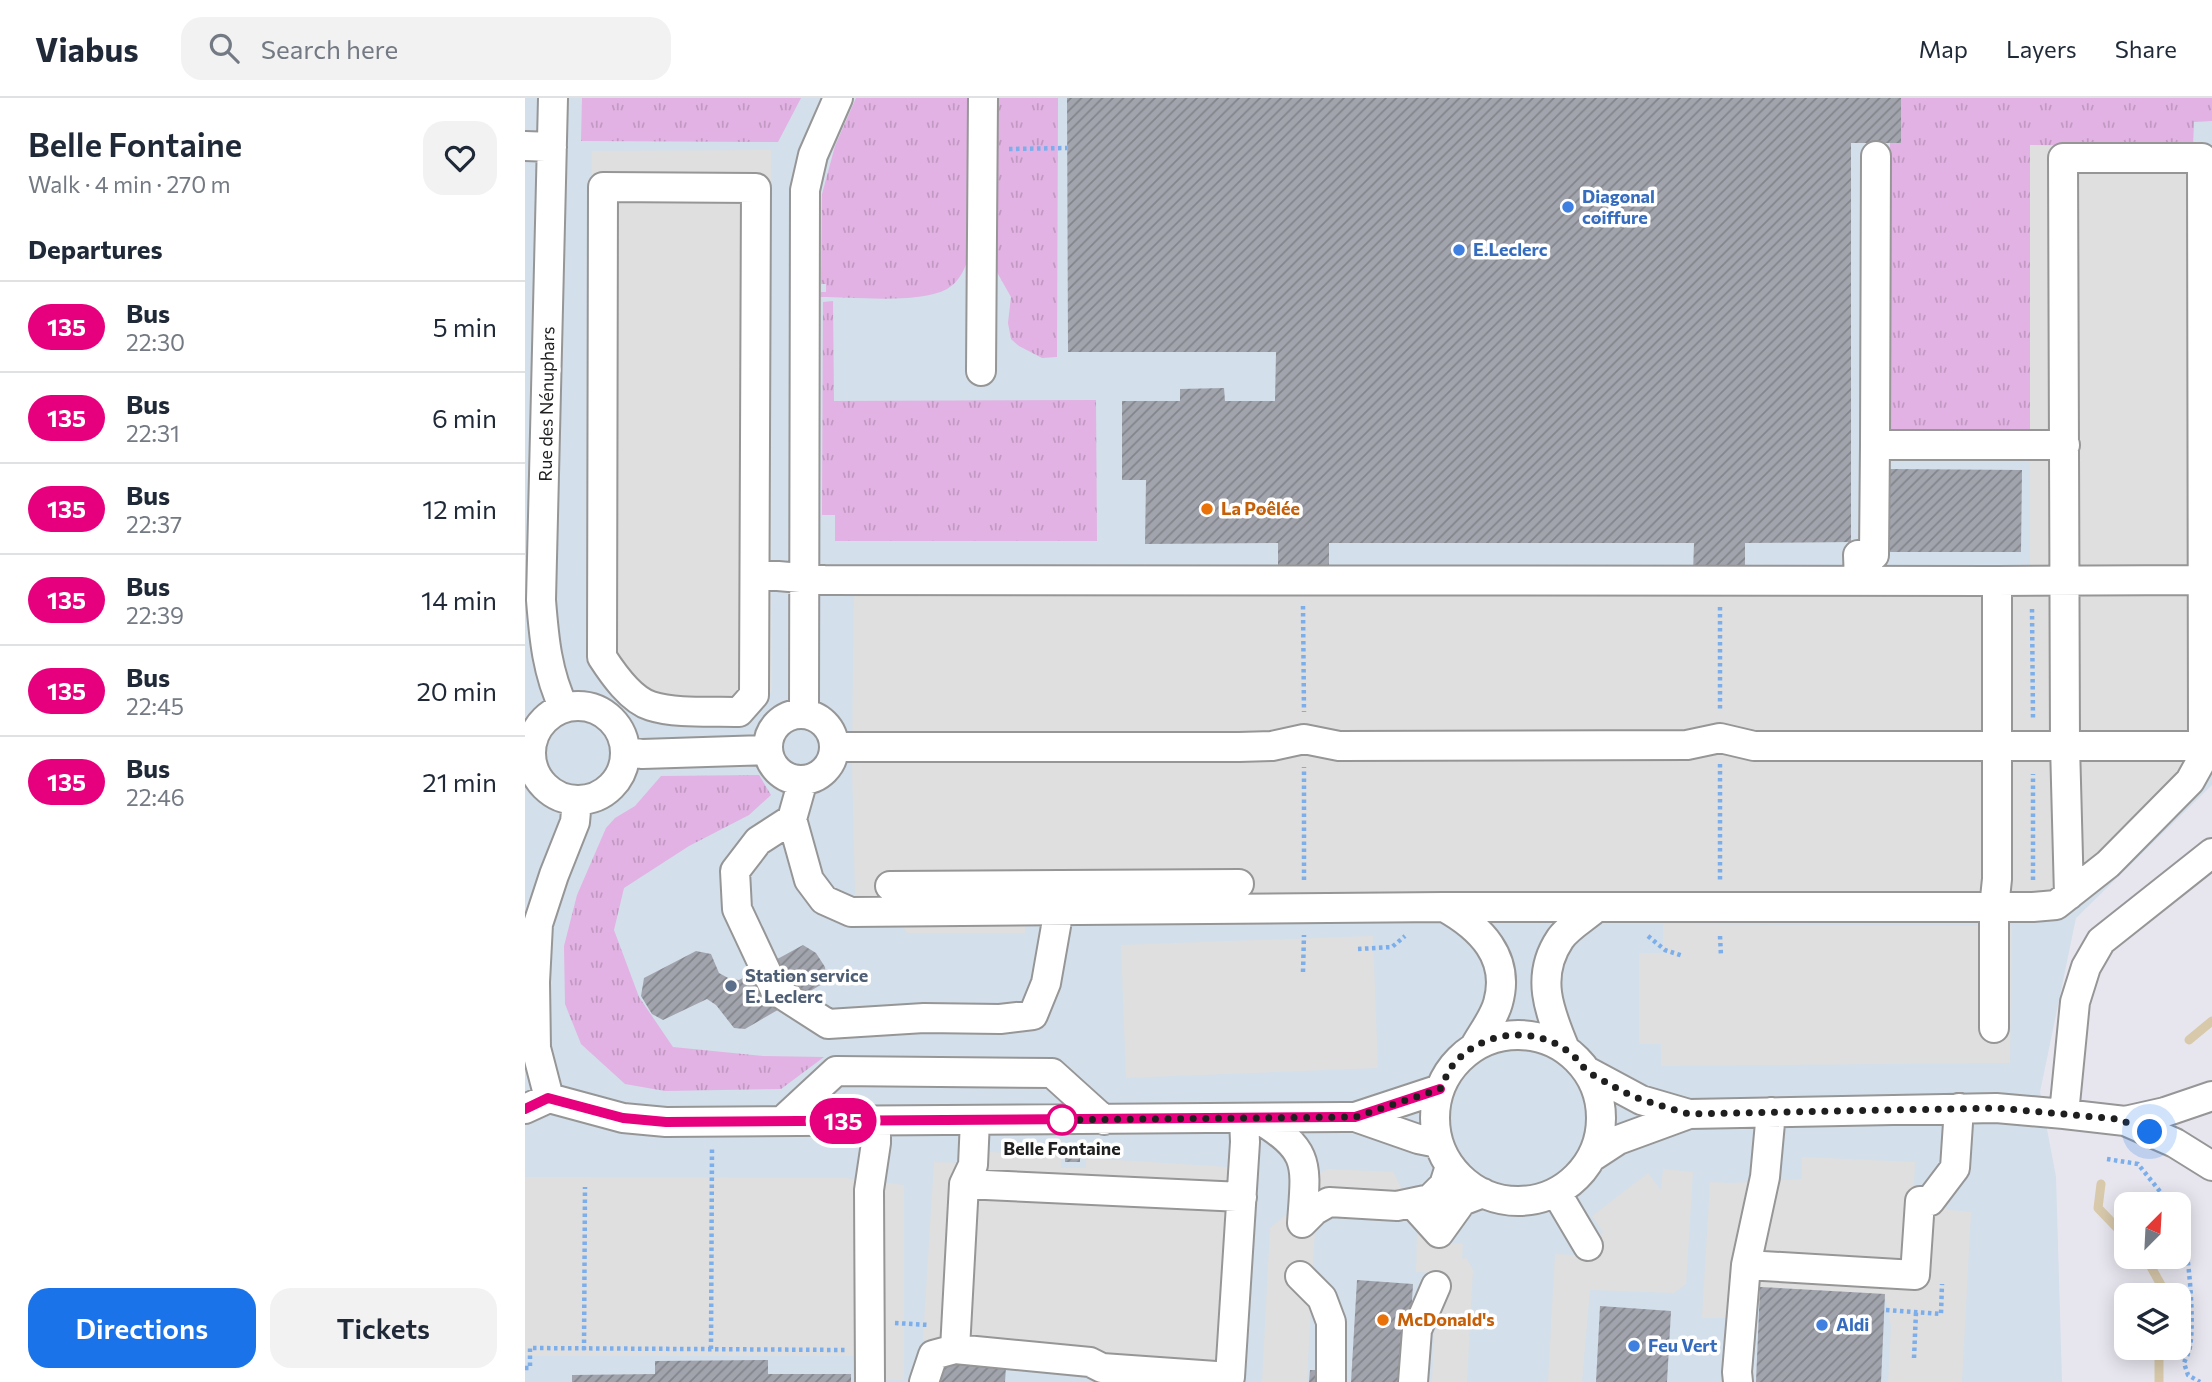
<!DOCTYPE html>
<meta charset="utf-8">
<style>
body{margin:0;font-family:Commissioner,sans-serif;background:#f2f2f3;color:#1f2937;height:100vh;display:flex;flex-direction:column;font-size:26px;white-space:nowrap}
*{box-sizing:border-box;margin:0}
p{font-size:23px;color:#747a83}
.icon{flex:none;width:38px;height:38px;fill:none;stroke:currentColor;stroke-width:2;stroke-linecap:round;stroke-linejoin:round}
.map{position:relative;flex:1;overflow:hidden}
.side{display:flex;flex-direction:column;background:#fff;width:525px}
.side>*{flex:none}
.badge{padding:0 14px;border-radius:23px;font-size:24px;line-height:46px}
.needle{width:46px;rotate:24deg}
.buttons{position:absolute;left:1589px;top:1094px;display:grid;gap:14px}
.buttons a{display:grid;place-items:center;width:77px;height:77px;border-radius:14px;background:#fff;box-shadow:0 4px 18px #0003;font-size:35px}
.you{position:absolute;width:35px;height:35px;margin:-18px;border:5px solid #fff;border-radius:50%;background:#1a73e8;box-shadow:0 0 0 10px #1a73e833}
.map>.badge{position:absolute;translate:-50% -50%;box-shadow:0 0 0 4px #fff}
h2{padding:0 28px;font-size:26px;line-height:63px}
.round{display:grid;place-items:center;flex:none;width:74px;height:74px;border-radius:21px;background:#f2f2f3}
.summary{display:flex;align-items:center;justify-content:space-between;height:119px;padding:0 28px}
h1{font-size:33px;font-weight:600;line-height:52px}
.primary-button{display:flex;gap:14px;margin-top:auto;padding:14px 28px}
.primary-button a{flex:1;height:80px;border-radius:21px;background:#1a73e8;color:#fff;font-size:28px;font-weight:600;line-height:80px;text-align:center}
.primary-button a+a{background:#f2f2f3;color:#1f2937}
ul{padding:0;list-style:none}
li{display:flex;align-items:center;gap:21px;height:91px;padding:0 28px;border-top:2px solid #e0e1e3}
li div{flex:1}
li b{display:block;font-size:26px}
li em{font-style:normal}
li .badge{min-width:77px;font-weight:700;text-align:center}
header{display:flex;align-items:center;gap:42px;box-sizing:border-box;height:98px;padding:0 35px;background:#fff;border-bottom:2px solid #e0e1e3}
header strong{font-size:33px}
nav{display:flex;gap:38px;margin-inline-start:auto;font-size:24px}
.search{width:490px;height:63px;background:#f2f2f3;display:flex;align-items:center;gap:18px;box-sizing:border-box;padding:0 24px;border-radius:21px;color:#747a83;font-size:26px}
main{display:flex;flex:1;min-height:0}
.map>svg:first-child{display:block}
.commercial{fill:#d3dfea}
.grass{fill:url(#grass-tufts)}
.parking{fill:#dfdfdf}
.lines{fill:none;stroke-linecap:round;stroke-linejoin:round}
.stream{stroke:#d8c9ab;stroke-width:9}
.building{fill:url(#building-hatch)}
.minor-casing{stroke:#969696;stroke-width:32}
.path{stroke:#7baeeb;stroke-width:4.5;stroke-dasharray:3.5 3.5;stroke-linecap:butt}
.minor{stroke:#fff;stroke-width:28}
.line-casing{stroke:#fff;stroke-width:16}
.line{stroke:#e6007e;stroke-width:10}
.walk{stroke:#1f1f1f;stroke-width:7;stroke-dasharray:0 12.6}
.shop-dot{fill:#3f7fe0;stroke:#fff;stroke-width:2.5}
.food-dot{fill:#e8710a;stroke:#fff;stroke-width:2.5}
.service-dot{fill:#5c6f8a;stroke:#fff;stroke-width:2.5}
.stop-dot{fill:#fff;stroke:#e6007e;stroke-width:3.5}
.labels{text-anchor:middle;stroke-width:7;stroke-linejoin:round;paint-order:stroke}
.shop-label{font-size:18px;font-weight:bold;fill:#366cbe;stroke:#fff;text-anchor:start}
.street-label{font-size:18px;fill:#1f1f1f;stroke:#fff}
.food-label{font-size:18px;font-weight:bold;fill:#c56008;stroke:#fff;text-anchor:start}
.service-label{font-size:18px;font-weight:bold;fill:#4e5e75;stroke:#fff;text-anchor:start}
.stop-label{font-size:18px;font-weight:bold;fill:#1f1f1f;stroke:#fff}
</style>
<header>
<strong>Viabus</strong>
<div class="search"><svg class="icon" aria-label="search" viewBox="0 0 24 24"><circle cx="10" cy="10" r="6"/><path d="M15 15l6 6"/></svg>Search here</div>
<nav><a>Map</a><a>Layers</a><a>Share</a></nav>
</header>
<main>
<section class="side">
<div class="summary"><div><h1>Belle Fontaine</h1><p>Walk · 4 min · 270 m</p></div><a class="round"><svg class="icon" aria-label="heart" viewBox="0 0 24 24"><path d="M12 20l-8-8c-3-5 5-10 8-4 3-6 11-1 8 4z"/></svg></a></div>
<h2>Departures</h2>
<ul>
<li><span class="badge" style="background:#e6007e;color:#fff">135</span><div><b>Bus</b><p>22:30</p></div><em>5 min</em></li>
<li><span class="badge" style="background:#e6007e;color:#fff">135</span><div><b>Bus</b><p>22:31</p></div><em>6 min</em></li>
<li><span class="badge" style="background:#e6007e;color:#fff">135</span><div><b>Bus</b><p>22:37</p></div><em>12 min</em></li>
<li><span class="badge" style="background:#e6007e;color:#fff">135</span><div><b>Bus</b><p>22:39</p></div><em>14 min</em></li>
<li><span class="badge" style="background:#e6007e;color:#fff">135</span><div><b>Bus</b><p>22:45</p></div><em>20 min</em></li>
<li><span class="badge" style="background:#e6007e;color:#fff">135</span><div><b>Bus</b><p>22:46</p></div><em>21 min</em></li>
</ul>
<div class="primary-button"><a>Directions</a><a>Tickets</a></div>
</section>
<div class="map">
<svg width="1687" height="1284" viewBox="0 0 1687 1284">
<defs>
<pattern id="grass-tufts" width="24" height="20" patternUnits="userSpaceOnUse" patternTransform="scale(1.75)"><rect width="24" height="20" fill="#e1b2e3"/><path d="M3 7l-1-3M5 7V3M7 7l1-3M15 17l-1-3M17 17v-4M19 17l1-3" fill="none" stroke="#c199c2"/></pattern>
<pattern id="building-hatch" width="6" height="6" patternUnits="userSpaceOnUse" patternTransform="scale(1.75)"><rect width="6" height="6" fill="#a2a4ad"/><path d="M-1 1l2-2M0 6l6-6M5 7l2-2" fill="none" stroke="#83858c"/></pattern>
</defs>
<rect width="100%" height="100%" fill="#e7e6ef"/>
<!-- commercial -->
<path class="commercial" d="M 0,0 L 1687,0 L 1687,687 L 1551,820 L 1515,994 L 1531,1079 L 1537,1284 L 0,1284 Z"/>
<!-- grass -->
<path class="grass" d="M 57,0 L 276,0 L 253,44 L 56,43 Z
M 331,0 L 445,0 L 445,154 C 441,168 436,183 422,191 C 394,206 329,199 295,199 L 296,194 L 301,194 L 301,186 L 296,186 L 297,96 L 310,48 Z
M 467,0 L 533,0 L 532,259 L 517,260 L 494,248 L 486,241 L 483,225 L 486,199 L 473,176 L 466,159 Z
M 1376,0 L 1687,0 L 1687,23 L 1669,24 L 1668,49 L 1505,48 L 1505,335 L 1366,334 L 1365,45 L 1376,45 Z
M 308,203 L 309,303 L 571,302 L 572,443 L 310,443 L 310,417 L 297,417 L 298,204 Z
M 234,677 L 246,697 L 224,717 L 164,748 L 99,790 L 89,832 L 114,899 L 148,949 L 238,958 L 299,959 L 256,991 L 140,993 L 100,986 L 56,946 L 40,906 L 39,848 L 52,797 L 81,730 L 90,720 L 110,708 L 136,678 Z"/>
<!-- parking -->
<path class="parking" d="M 1505,47 L 1687,49 L 1687,661 L 1565,796 L 330,797 L 327,663 L 329,474 L 1505,472 Z
M 246,52 L 247,593 L 218,624 L 144,622 L 68,533 L 67,53 Z
M 375,824 L 500,824 L 500,835 L 382,835 Z
M 1138,826 L 1487,828 L 1485,965 L 1136,968 L 1136,946 L 1114,946 L 1114,855 L 1138,855 Z
M 848,838 L 853,970 L 601,980 L 596,847 Z
M 465,1054 L 536,1057 L 536,1070 L 561,1070 L 561,1060 L 734,1071 L 718,1281 L 422,1260 L 398,1241 L 409,1064 L 434,1065 Z
M 1277,1059 L 1390,1064 L 1389,1087 L 1424,1112 L 1446,1114 L 1437,1284 L 1363,1284 L 1366,1228 L 1360,1196 L 1235,1189 L 1200,1220 L 1177,1220 L 1185,1084 L 1206,1085 L 1277,1081 Z
M 803,1071 L 868,1074 L 880,1096 L 805,1115 L 790,1130 L 782,1284 L 737,1284 L 745,1130 L 768,1111 L 793,1076 Z
M 1138,1071 L 1168,1074 L 1161,1186 L 1149,1195 L 1065,1192 L 1057,1284 L 1023,1284 L 1030,1156 L 1049,1157 L 1078,1134 L 1067,1118 L 1123,1075 L 1136,1092 Z
M 0,1079 L 321,1080 L 379,1087 L 379,1282 L 361,1282 L 334,1258 L 0,1258 Z
M 892,1131 L 903,1131 L 926,1145 L 938,1146 L 937,1161 L 941,1159 L 948,1172 L 942,1284 L 907,1284 L 912,1175 L 891,1174 Z"/>
<g class="lines">
<!-- stream -->
<path class="stream" d="M 1664,942 L 1687,923
M 1576,1086 L 1573,1110 L 1601,1139
M 1620,1158 L 1636,1187 L 1636,1197
M 1634,1284 L 1634,1250"/>
</g>
<!-- building -->
<path class="building" d="M 542,0 L 1376,0 L 1376,45 L 1326,45 L 1326,444 L 1220,445 L 1220,475 L 1168,475 L 1169,445 L 804,445 L 804,476 L 753,475 L 753,445 L 620,446 L 621,382 L 597,382 L 597,303 L 655,303 L 655,291 L 699,290 L 700,303 L 750,303 L 751,254 L 543,254 Z
M 1365,371 L 1497,372 L 1496,454 L 1364,454 Z
M 278,847 L 291,855 L 300,869 L 301,877 L 299,885 L 220,931 L 209,930 L 191,907 L 182,901 L 138,922 L 127,916 L 116,898 L 119,880 L 171,853 L 186,856 L 194,875 L 205,881 L 214,882 Z
M 540,1055 L 555,1055 L 555,1064 L 540,1064 Z
M 832,1182 L 888,1186 L 882,1284 L 826,1284 Z
M 1235,1189 L 1360,1196 L 1356,1284 L 1231,1284 Z
M 1075,1208 L 1146,1213 L 1142,1284 L 1071,1284 Z
M 243,1262 L 243,1276 L 326,1276 L 326,1284 L 47,1284 L 47,1277 L 130,1276 L 130,1263 Z
M 423,1265 L 481,1269 L 480,1284 L 410,1284 L 410,1281 Z
M 785,1272 L 797,1272 L 797,1284 L 784,1284 Z"/>
<g class="lines">
<defs>
<path id="minor" d="M 28,0 L 16,502 C 19,540 22,575 39,610
M 0,48 L 27,49
M 78,89 L 231,90 L 229,597 L 214,614 C 188,613 151,616 126,608 C 106,602 88,576 77,559 Z
M 456,273 L 458,0
M 1350,347 L 1351,58
M 230,476 L 299,482 L 1472,483 L 1472,781 L 1469,810 L 1469,930
M 1334,482 L 1333,457 L 1349,457 L 1350,347 L 1540,347
M 1472,483 L 1677,482
M6 655a47 47 0 1 1 94 0a47 47 0 1 1-94 0Z
M 279,616 L 280,92 L 288,57 L 313,0
M243 649a33 33 0 1 1 66 0a33 33 0 1 1-66 0Z
M 310,649 L 714,649 L 747,648 L 779,641 L 814,648 L 1162,647 L 1195,640 L 1229,648 L 1678,648
M 100,653 L 117,656 L 243,652
M 278,682 L 267,721 L 284,782 L 299,802 L 326,814 L 919,809 C 955,829 986,859 973,905 C 969,920 957,935 950,948
M 267,721 L 233,743 L 210,773 L 212,811 L 250,892 L 303,926 L 399,920 L 475,921 L 508,917 L 521,885 L 534,811
M 365,788 L 714,786
M 919,809 L 1508,809 L 1531,807 L 1583,766 L 1665,683 L 1675,665 L 1678,648 L 1677,60 L 1538,60 L 1540,647 L 1544,797
M910 1020a83 83 0 1 1 166 0a83 83 0 1 1-166 0Z
M 1040,951 C 1024,913 1010,878 1035,841 C 1043,829 1061,819 1072,809
M 1062,973 L 1116,1002 L 1164,1016 L 1471,1010 L 1539,1016 L 1600,1023 L 1650,1045 L 1687,1068
M 24,1000 L 11,950 L 10,884 L 13,826 L 29,777 L 50,724 L 52,702
M 0,1011 L 24,1000 L 98,1020 L 141,1024 L 819,1019 L 830,1019 L 915,991
M 1246,1014 L 1240,1079 L 1221,1167 L 1390,1177 L 1395,1103 L 1405,1103 L 1430,1070 L 1434,1010
M 1539,1016 L 1550,904 L 1561,869 L 1576,843 L 1687,755
M 830,1019 L 893,1041 L 913,1045
M 732,1020 C 787,1053 781,1066 777,1125
M 450,1022 L 448,1067 L 439,1086 L 430,1251 L 565,1264 L 577,1270 L 705,1279 L 720,1044 L 719,1020
M 257,1023 L 311,973 L 527,975 L 579,1022
M 1600,1023 L 1640,1014 L 1687,998
M 1067,1059 L 1093,1042 L 1164,1016
M 439,1086 L 717,1099
M 1031,1094 L 1063,1148
M 887,1105 L 914,1135 L 937,1103 L 958,1095
M 777,1125 L 790,1112 L 804,1104 L 872,1108 L 905,1101 L 919,1087 L 925,1068
M 775,1178 L 797,1200 L 806,1224 L 806,1284
M 345,1284 L 344,1092 L 351,1045 L 351,1023
M 399,1284 L 408,1257 L 430,1251
M 888,1284 L 892,1232 L 911,1188
M 1213,1284 L 1212,1274 L 1221,1167"/>
</defs>
<!-- minor casing -->
<use href="#minor" class="minor-casing"/>
<!-- path -->
<path class="path" d="M 484,51 L 542,50
M 778,508 L 779,614
M 1195,509 L 1195,612
M 1507,511 L 1508,621
M 1195,666 L 1195,783
M 779,782 L 779,669
M 1508,782 L 1508,676
M 1123,838 L 1140,852 L 1158,858
M 1195,838 L 1196,858
M 833,851 L 867,849 L 880,838
M 778,874 L 779,837
M 1582,1061 L 1613,1066 L 1645,1106
M 1654,1116 C 1663,1144 1670,1220 1665,1249 C 1664,1255 1661,1260 1659,1265 L 1663,1277 L 1675,1284
M 1361,1212 L 1416,1216 L 1417,1186
M 370,1225 L 404,1227
M 186,1251 L 187,1049
M 59,1252 L 60,1089
M 1389,1260 L 1391,1214
M 0,1270 L 5,1270 L 5,1250 L 320,1252"/>
<!-- minor -->
<use href="#minor" class="minor"/>
</g>
<g class="lines">
<defs>
<path id="line" d="M 0,1011 L 23,1000 L 98,1020 L 141,1024 L 818,1019 L 830,1019 L 915,991"/>
</defs>
<!-- line casing -->
<use href="#line" class="line-casing"/>
<!-- line -->
<use href="#line" class="line"/>
<!-- walk -->
<path class="walk" d="M 537,1022 L 527,1022 L 830,1019 L 915,991 C 919,983 923,974 928,967 C 955,934 1006,927 1041,952 C 1049,957 1054,964 1060,971 C 1068,978 1079,983 1088,988 C 1111,1002 1138,1008 1164,1016 L 1471,1010 L 1593,1021 L 1625,1034"/>
</g>
<!-- markers -->
<g class="shop-dot">
<circle cx="1043" cy="109" r="7"/>
<circle cx="934" cy="152" r="7"/>
<circle cx="1297" cy="1227" r="7"/>
<circle cx="1109" cy="1248" r="7"/>
</g>
<g class="food-dot">
<circle cx="682" cy="411" r="7"/>
<circle cx="858" cy="1222" r="7"/>
</g>
<circle class="service-dot" cx="206" cy="888" r="7"/>
<circle class="stop-dot" cx="537" cy="1022" r="14"/>
<g class="labels">
<!-- shop labels -->
<g class="shop-label">
<text x="1057" y="105">Diagonal<tspan x="1057" dy="21">coiffure</tspan></text>
<text x="948" y="158">E.Leclerc</text>
<text x="1311" y="1233">Aldi</text>
<text x="1123" y="1254">Feu Vert</text>
</g>
<!-- street labels -->
<g class="street-label">
<text transform="translate(22 306) rotate(-89)" y="6">Rue des Nénuphars</text>
</g>
<!-- food labels -->
<g class="food-label">
<text x="696" y="417">La Poêlée</text>
<text x="872" y="1228">McDonald's</text>
</g>
<!-- service labels -->
<g class="service-label">
<text x="220" y="884">Station service<tspan x="220" dy="21">E. Leclerc</tspan></text>
</g>
<!-- stop labels -->
<g class="stop-label">
<text x="537" y="1057">Belle Fontaine</text>
</g>
</g>
</svg>
<div class="buttons">
<a><svg class="needle" viewBox="-14 -14 28 28"><path d="M0-13l5 13h-10z" fill="#e53935"/><path d="M0 13l5-13h-10z" fill="#747a83"/></svg></a>
<a><svg class="icon" aria-label="layers" viewBox="0 0 24 24"><path d="M12 4l9 5-9 5-9-5zM3 14l9 5 9-5"/></svg></a>
</div>
<div class="you" style="left:1625px;top:1034px"></div>
<b class="badge" style="left:318px;top:1023px;background:#e6007e;color:#fff">135</b>
</div>
</main>
